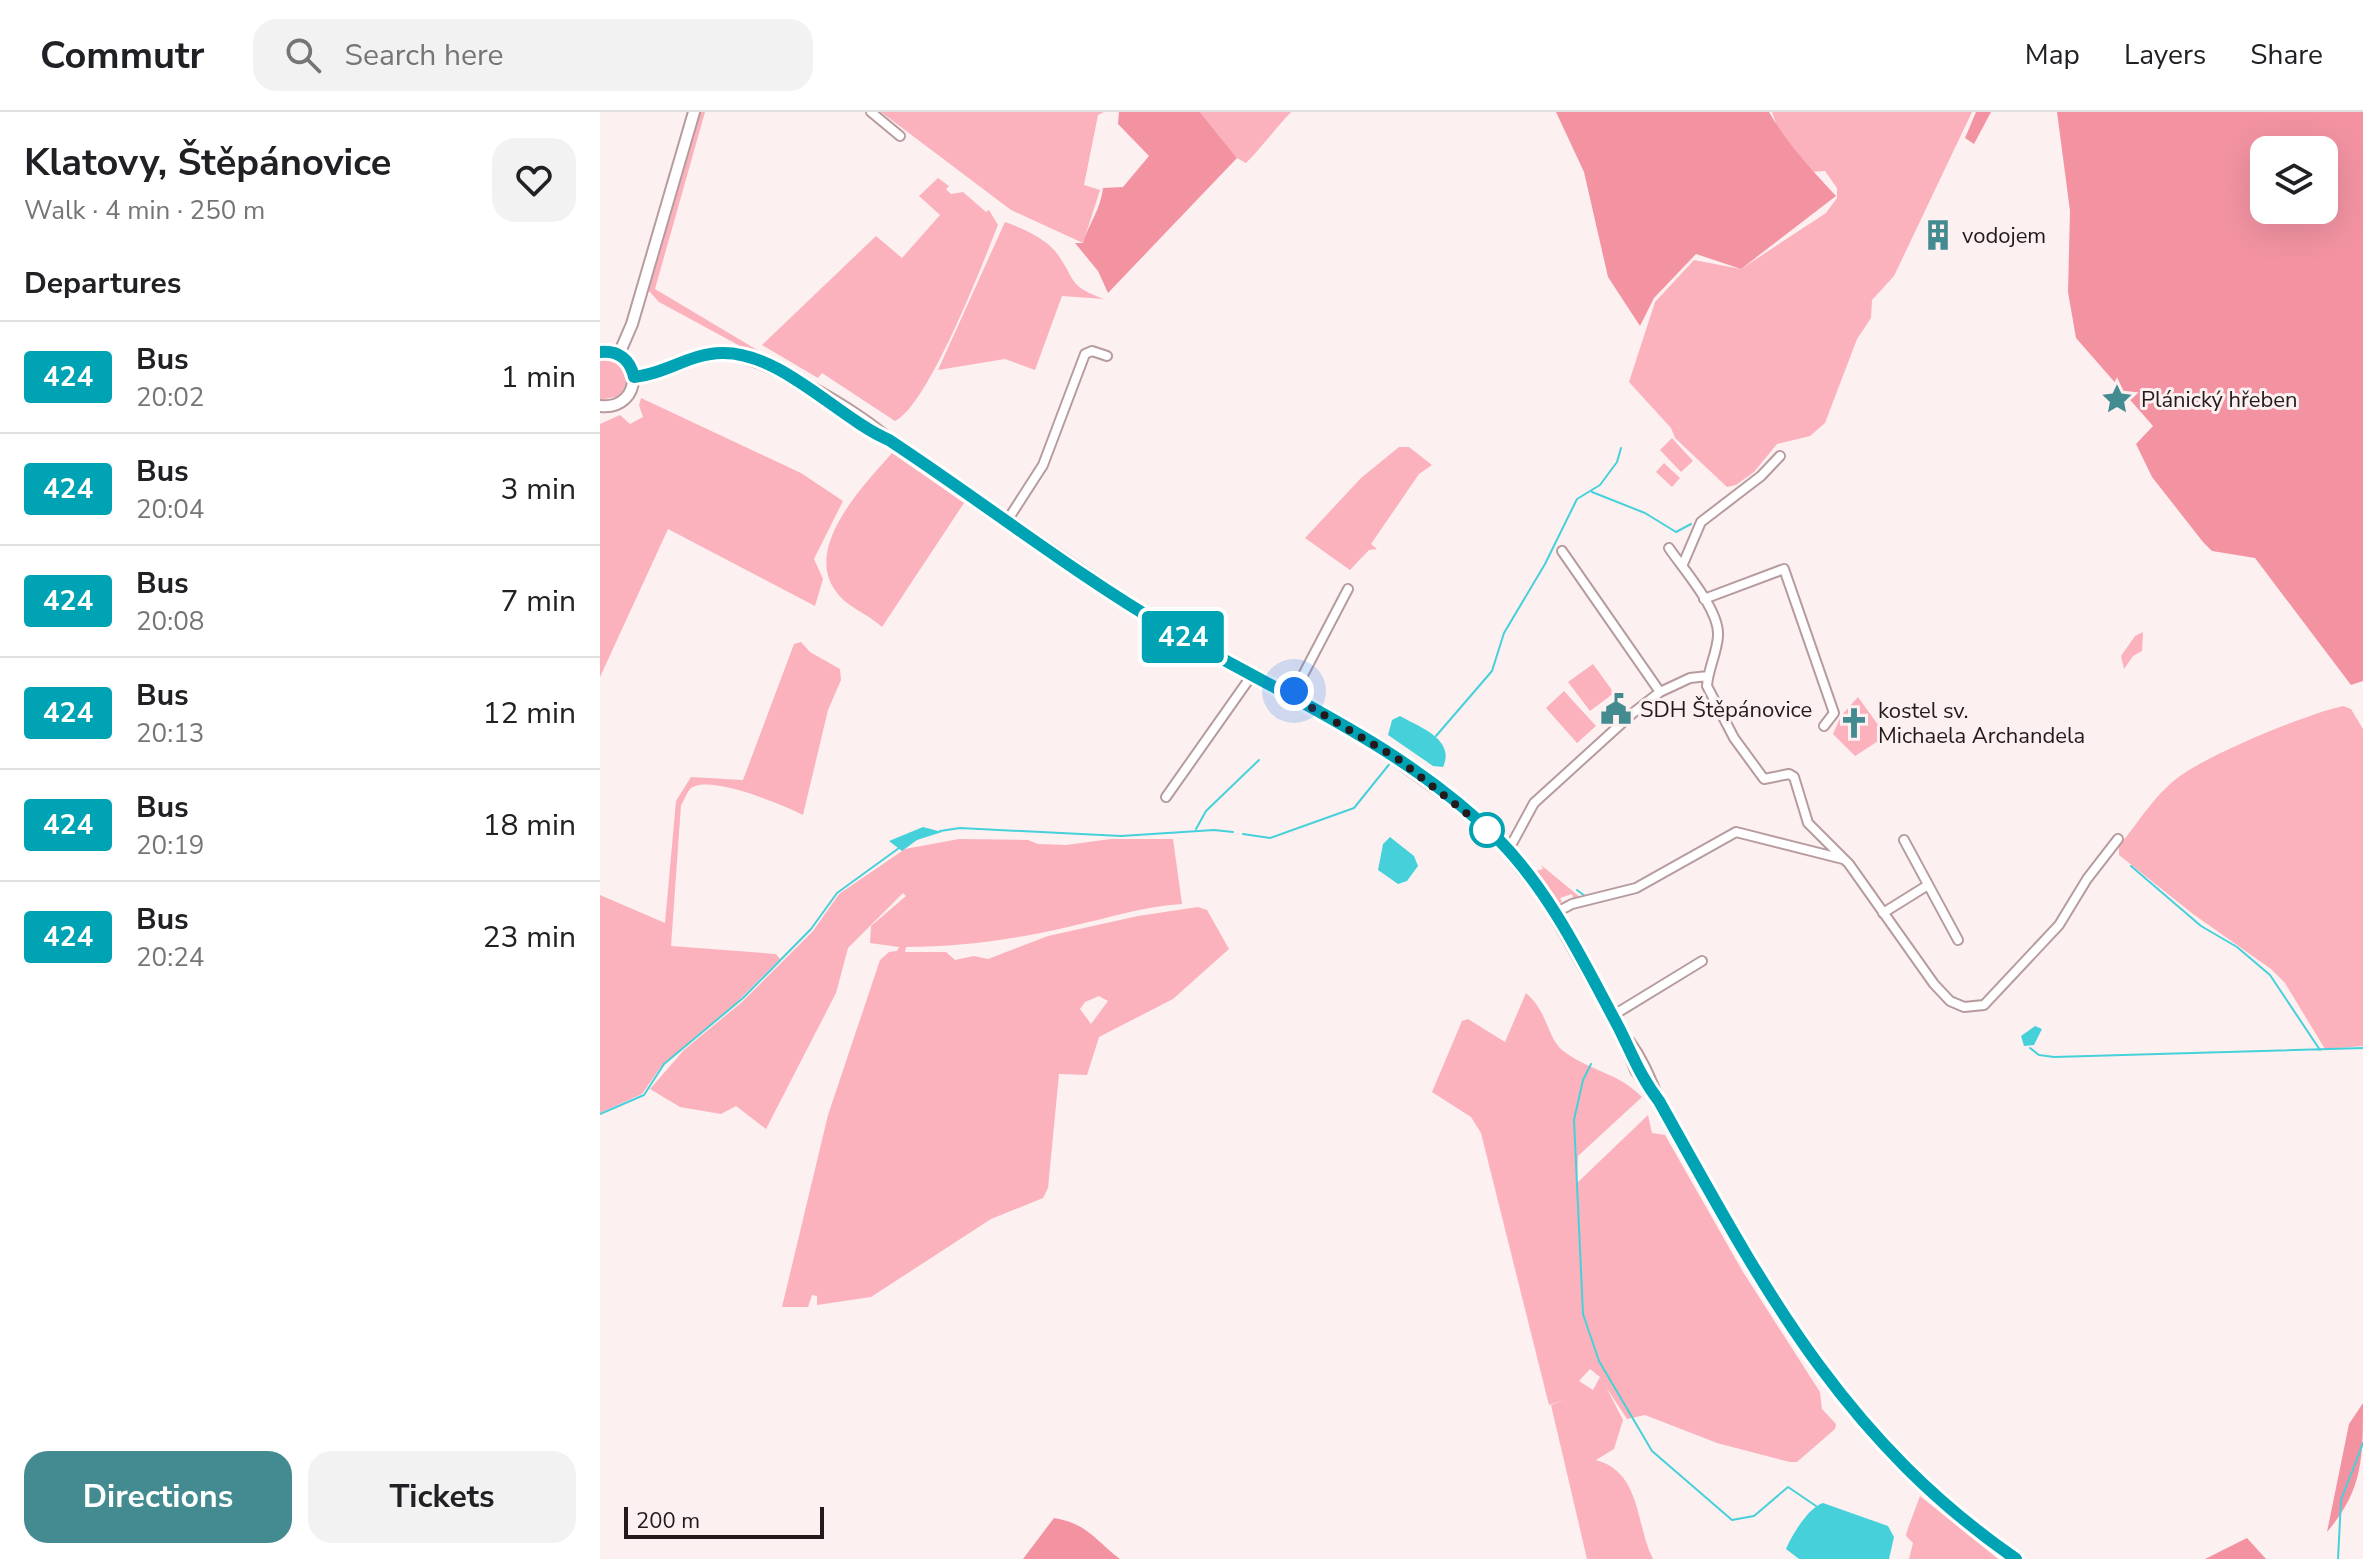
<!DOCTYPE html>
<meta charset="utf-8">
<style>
body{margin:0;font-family:"Nunito Sans",sans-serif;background:#f2f2f2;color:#202124;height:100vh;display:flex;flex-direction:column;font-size:30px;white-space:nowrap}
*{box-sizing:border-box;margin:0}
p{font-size:26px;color:#757577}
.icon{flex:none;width:44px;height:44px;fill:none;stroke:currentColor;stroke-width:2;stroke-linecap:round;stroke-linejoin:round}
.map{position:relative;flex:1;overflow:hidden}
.details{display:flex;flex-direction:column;background:#fff;width:600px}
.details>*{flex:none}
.badge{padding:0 16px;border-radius:6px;font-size:28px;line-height:52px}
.tools{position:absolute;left:1650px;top:24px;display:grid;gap:16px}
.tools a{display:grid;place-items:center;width:88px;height:88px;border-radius:16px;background:#fff;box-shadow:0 8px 32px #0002;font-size:40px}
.scale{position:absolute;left:24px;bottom:20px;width:200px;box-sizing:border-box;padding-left:8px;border:4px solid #24191b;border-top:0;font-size:22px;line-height:28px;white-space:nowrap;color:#24191b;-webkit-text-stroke:6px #fcf0f1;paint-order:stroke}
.you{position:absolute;width:40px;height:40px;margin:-20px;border:6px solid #fff;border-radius:50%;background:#1a73e8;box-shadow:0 0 0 12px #1a73e833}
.map>.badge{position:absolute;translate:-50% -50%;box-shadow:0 0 0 4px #fff}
h2{padding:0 24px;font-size:30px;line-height:72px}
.round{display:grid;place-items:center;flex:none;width:84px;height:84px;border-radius:24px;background:#f2f2f2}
.headline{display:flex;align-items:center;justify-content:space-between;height:136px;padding:0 24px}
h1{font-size:38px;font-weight:700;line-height:60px}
.action{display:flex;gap:16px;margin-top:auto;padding:16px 24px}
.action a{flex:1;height:92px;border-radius:24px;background:#438b90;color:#fff;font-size:32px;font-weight:700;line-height:92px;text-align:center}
.action a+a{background:#f2f2f2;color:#202124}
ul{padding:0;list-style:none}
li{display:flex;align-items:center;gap:24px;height:112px;padding:0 24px;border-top:2px solid #e0e0e0}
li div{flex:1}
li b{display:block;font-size:30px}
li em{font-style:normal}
li .badge{min-width:88px;font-weight:700;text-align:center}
header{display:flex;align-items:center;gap:48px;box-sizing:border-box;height:112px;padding:0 40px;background:#fff;border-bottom:2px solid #e0e0e0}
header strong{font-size:38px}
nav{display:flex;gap:44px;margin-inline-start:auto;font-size:28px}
.search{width:560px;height:72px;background:#f2f2f2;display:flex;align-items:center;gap:20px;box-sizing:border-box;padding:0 28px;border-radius:24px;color:#757577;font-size:30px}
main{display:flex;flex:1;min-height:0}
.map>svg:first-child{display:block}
.green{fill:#fbb2bd;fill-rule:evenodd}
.forest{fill:#f393a2;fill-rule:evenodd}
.water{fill:#46d1da}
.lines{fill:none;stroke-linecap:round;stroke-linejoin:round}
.stream{stroke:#46d1da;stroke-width:2}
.minor-casing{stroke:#b79b9e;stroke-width:12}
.major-casing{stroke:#b79b9e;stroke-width:14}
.minor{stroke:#fff;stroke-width:8}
.major{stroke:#fff;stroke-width:10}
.line-casing{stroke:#fff;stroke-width:18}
.line{stroke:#00a3b4;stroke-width:12}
.walk{stroke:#24191b;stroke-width:8;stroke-dasharray:0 14.4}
.stop-dot{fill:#fff;stroke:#00a3b4;stroke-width:4}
.labels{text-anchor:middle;stroke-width:6;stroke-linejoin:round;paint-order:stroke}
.poi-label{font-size:22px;fill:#24191b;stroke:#fcf0f1;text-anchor:start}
</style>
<header>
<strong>Commutr</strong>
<div class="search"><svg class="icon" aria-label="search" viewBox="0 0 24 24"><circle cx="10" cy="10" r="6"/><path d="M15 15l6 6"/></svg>Search here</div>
<nav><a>Map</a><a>Layers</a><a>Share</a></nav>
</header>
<main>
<section class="details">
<div class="headline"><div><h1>Klatovy, Štěpánovice</h1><p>Walk · 4 min · 250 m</p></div><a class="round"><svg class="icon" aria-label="heart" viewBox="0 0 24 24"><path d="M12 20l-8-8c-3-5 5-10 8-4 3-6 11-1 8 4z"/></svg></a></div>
<h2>Departures</h2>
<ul>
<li><span class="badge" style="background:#00a3b4;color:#fff">424</span><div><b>Bus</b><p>20:02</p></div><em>1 min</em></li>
<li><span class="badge" style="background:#00a3b4;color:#fff">424</span><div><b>Bus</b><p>20:04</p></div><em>3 min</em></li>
<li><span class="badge" style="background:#00a3b4;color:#fff">424</span><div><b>Bus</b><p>20:08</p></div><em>7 min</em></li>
<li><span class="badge" style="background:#00a3b4;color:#fff">424</span><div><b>Bus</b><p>20:13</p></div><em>12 min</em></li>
<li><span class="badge" style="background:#00a3b4;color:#fff">424</span><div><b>Bus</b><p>20:19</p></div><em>18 min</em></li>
<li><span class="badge" style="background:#00a3b4;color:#fff">424</span><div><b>Bus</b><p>20:24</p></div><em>23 min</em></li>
</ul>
<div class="action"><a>Directions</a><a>Tickets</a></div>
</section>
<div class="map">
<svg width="1763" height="1447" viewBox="0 0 1763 1447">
<rect width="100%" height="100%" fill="#fcf0f1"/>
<!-- green -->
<path class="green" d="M 99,0 L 105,0 L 55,177 L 251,294 L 59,190 L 49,179 L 49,169 Z
M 281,0 L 504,0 L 498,3 L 484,73 L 500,78 L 483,131 L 411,98 Z
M 600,0 L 691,0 C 675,17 663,34 646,51 L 637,46 Z
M 1172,0 L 1372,0 L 1294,164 L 1272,188 L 1271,206 L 1257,227 L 1225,311 L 1210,324 L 1177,332 L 1154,360 L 1136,373 L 1127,375 L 1075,326 L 1071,316 L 1029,270 L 1055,190 L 1094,148 L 1141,157 L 1226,101 L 1237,86 L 1237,76 L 1225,59 L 1210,60 L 1180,23 Z
M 338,66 L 349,74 L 346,77 L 351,82 L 363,80 L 386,100 L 389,98 L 398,113 C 383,151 328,294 295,309 L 222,261 L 218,266 L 162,233 L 276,124 L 302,146 L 340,103 L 319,84 Z
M 405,110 C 422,116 443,125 455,139 C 477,167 465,173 504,187 L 462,184 L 435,258 L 405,247 L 338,258 Z
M 7,245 L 22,251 L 28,268 L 20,284 L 0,288 L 0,246 Z
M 41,286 L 201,361 L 243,389 L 214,447 L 223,467 L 215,494 L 68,417 L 0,565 L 0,312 L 20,303 L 30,312 L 43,305 L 39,293 Z
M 1072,326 L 1093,349 L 1081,360 L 1060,338 Z
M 799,335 L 809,335 L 832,353 L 819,362 L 771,432 L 777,437 L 769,438 L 750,458 L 705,426 L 761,366 Z
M 292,341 L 364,391 L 282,515 C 266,500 248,497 235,478 C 204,434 264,373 292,341 Z
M 1064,351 L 1080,366 L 1072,375 L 1056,360 Z
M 1543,520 L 1542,539 L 1533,544 L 1524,557 L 1521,544 L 1535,524 Z
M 201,530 L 210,540 L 240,557 L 241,568 L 228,598 L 203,703 C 183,693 108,661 90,677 C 87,680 84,689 81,693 L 71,834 L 176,842 L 180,847 L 132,895 L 60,956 L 42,982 L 0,1001 L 0,783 L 65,811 L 76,689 L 91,665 L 143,668 L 194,532 Z
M 993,552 L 1014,581 L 990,599 L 968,570 Z
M 964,579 L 996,614 L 977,631 L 946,596 Z
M 1258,585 L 1286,624 L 1255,644 L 1233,622 L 1241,604 Z
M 1743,594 L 1751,597 L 1763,617 L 1763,934 L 1725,937 L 1685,871 L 1671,857 L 1593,802 L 1519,743 L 1519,734 C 1538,711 1555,682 1580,664 C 1612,641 1704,603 1743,594 Z
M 359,727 L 428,728 L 438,732 L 466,733 L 511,727 L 573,727 L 582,792 C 544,794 509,806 472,814 C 417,827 363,835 306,835 L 305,840 L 346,840 L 355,848 L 374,844 L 388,847 L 448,824 L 538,804 L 598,795 L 607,798 L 629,837 L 573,887 L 499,925 L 487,963 L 459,962 L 448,1076 L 443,1086 L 391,1107 L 271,1185 L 217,1193 L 217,1184 L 212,1183 L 208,1195 L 182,1195 L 228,1003 L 280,848 L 289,840 L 297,839 L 299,835 L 270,831 L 271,814 L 306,784 L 303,781 L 248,836 L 236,881 L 166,1017 L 136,994 L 121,1002 L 80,995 L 50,977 L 84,938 L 142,890 L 213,819 L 239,782 L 305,737 ZM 499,884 L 508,889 L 491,912 L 480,897 L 485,890 Z
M 941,753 L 975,781 L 980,785 L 973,787 L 972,782 L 960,786 L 962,790 L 958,792 L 936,759 L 943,757 Z
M 926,881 C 948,900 947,925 962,938 C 987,958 1019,961 1042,985 L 978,1044 L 977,1071 L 1048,1003 L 1052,1021 L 1065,1023 L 1143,1160 L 1220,1280 L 1222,1297 L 1236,1312 L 1235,1317 L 1197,1350 L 1190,1350 L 1117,1331 L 1045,1303 L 1027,1307 L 1006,1275 L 1023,1308 L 1014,1337 L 996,1348 C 1042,1361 1035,1412 1053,1447 L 987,1447 L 951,1293 L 965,1288 L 949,1293 L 881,1021 L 871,1005 L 832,980 L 862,909 L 868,907 L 905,930 ZM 990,1257 L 1000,1265 L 993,1278 L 979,1269 Z
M 1320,1384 L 1397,1446 L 1398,1447 L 1309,1447 L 1313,1431 L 1306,1424 L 1307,1419 Z"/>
<!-- forest -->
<path class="forest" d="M 519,0 L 600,0 L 637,46 L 508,181 L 498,159 L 475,131 L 483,131 C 490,109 500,99 503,76 L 523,75 L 549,44 L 518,12 Z
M 956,0 L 1169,0 C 1188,33 1211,57 1236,84 L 1141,157 L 1096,142 L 1054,186 L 1040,214 L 1008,165 L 984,60 Z
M 1376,0 L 1391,0 L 1374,32 L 1365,26 Z
M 1457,0 L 1763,0 L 1763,569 L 1751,573 L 1655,446 L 1612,439 L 1603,430 L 1552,365 L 1536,332 L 1553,314 L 1476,226 L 1468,180 L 1470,99 ZM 1664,38 L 1724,38 L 1724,98 L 1664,98 Z
M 1763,1291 C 1763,1346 1763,1378 1727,1420 L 1749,1312 Z
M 454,1406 C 487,1411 496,1429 520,1447 L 423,1447 Z
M 1647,1426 L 1666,1447 L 1605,1447 Z"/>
<!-- water -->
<path class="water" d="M 800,604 C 819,615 856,627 843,655 L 833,654 L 788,623 L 792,608 Z
M 323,715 L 342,720 L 317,728 L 302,739 L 289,729 Z
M 790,725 L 814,744 L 818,754 L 807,769 L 798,772 L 778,758 L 783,732 Z
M 1435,914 L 1442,917 L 1434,933 L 1424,934 L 1421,924 Z
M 1223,1391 L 1288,1414 L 1294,1425 L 1289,1447 L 1199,1447 L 1186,1437 C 1192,1423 1208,1396 1223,1391 Z"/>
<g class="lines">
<!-- stream -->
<path class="stream" d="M 992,380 L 1045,401 L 1076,420 L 1091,412
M 836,624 L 892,559 L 904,521 L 945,452 L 977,387 L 1000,373 L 1017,350 L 1021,336
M 596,717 L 606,699 L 659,648
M 340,719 L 360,716 L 521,724 L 614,718 L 633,720
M 643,722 L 670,726 L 754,696 L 791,650
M 1531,754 L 1601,814 L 1637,835 L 1670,863 L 1720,938
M 977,778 L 985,784
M 1430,936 L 1439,943 L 1454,945 L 1763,936
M 991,952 L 983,968 L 974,1008 L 983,1202 L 999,1249 L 1052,1339 L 1132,1408 L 1154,1404 L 1188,1375 L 1216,1394
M 0,1002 L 44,983 L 64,952 L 143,886 L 211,817 L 237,781 L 299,736
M 1738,1447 L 1741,1388 L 1763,1331"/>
<defs>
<path id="minor" d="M 271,0 L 300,24
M 407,409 L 443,353 L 485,242 L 492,239 L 507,244
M 1069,436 C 1083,457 1120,498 1118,524 C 1117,541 1108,557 1107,574 L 1134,626 L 1164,667 L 1189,662 L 1194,665 L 1208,711 L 1249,752 L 1334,872 L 1350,889 L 1364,895 L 1384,893 L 1459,813 L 1487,767 L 1518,727
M 962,439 L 1060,580
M 1083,452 L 1101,410 L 1161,364 L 1180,344
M 1104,487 L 1184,457 L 1234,601 L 1224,614
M 692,584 L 748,477
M 566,685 L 652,563
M 1304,728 L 1358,828
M 908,739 L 934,691 L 1033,601 L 1060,580 L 1090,566 L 1108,564
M 955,801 L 972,792 L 1036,776 L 1136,720 L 1243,747
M 1283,801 L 1328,773
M 1012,904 L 1102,849"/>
<path id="major" d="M 0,240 C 44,235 44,299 0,294
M 19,242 L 32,212 L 94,0
M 34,265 C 63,262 88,244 116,241 C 153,237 262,301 289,328 L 545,502 L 761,623 L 858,692 L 902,732 L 945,786 L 1021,920 L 1036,958 L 1059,989
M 240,298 L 280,324
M 1029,930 C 1043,949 1050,968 1059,989 C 1074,1020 1093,1050 1110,1080 C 1193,1229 1274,1347 1416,1447"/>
</defs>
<!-- minor casing -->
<use href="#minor" class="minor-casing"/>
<!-- major casing -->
<use href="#major" class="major-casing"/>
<!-- minor -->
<use href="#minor" class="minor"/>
<!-- major -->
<use href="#major" class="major"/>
</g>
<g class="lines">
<defs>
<path id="line" d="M 0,240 C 18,238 30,247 34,265 C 65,262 91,241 122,241 C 181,240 238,306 289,328 C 383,390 472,460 569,517 C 682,583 805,634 899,728 C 951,781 984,851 1019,916 C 1032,942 1041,966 1059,989 C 1161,1171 1239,1324 1416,1447"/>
</defs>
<!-- line casing -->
<use href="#line" class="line-casing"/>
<!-- line -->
<use href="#line" class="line"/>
<!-- walk -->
<path class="walk" d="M 694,579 L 692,584 L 798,647 L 890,720 L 887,718"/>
</g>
<!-- icons -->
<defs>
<symbol id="building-bare" viewBox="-9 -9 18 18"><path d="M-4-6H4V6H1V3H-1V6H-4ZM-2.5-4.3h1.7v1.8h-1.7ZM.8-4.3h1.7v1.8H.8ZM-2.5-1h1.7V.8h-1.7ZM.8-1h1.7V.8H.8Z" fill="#438b90" stroke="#fcf0f1" stroke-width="2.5" paint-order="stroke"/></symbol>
<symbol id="sight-bare" viewBox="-9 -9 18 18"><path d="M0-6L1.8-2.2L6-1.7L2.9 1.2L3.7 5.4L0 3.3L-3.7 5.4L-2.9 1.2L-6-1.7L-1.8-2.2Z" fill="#438b90" stroke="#fcf0f1" stroke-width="2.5" paint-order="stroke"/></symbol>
<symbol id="civic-bare" viewBox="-9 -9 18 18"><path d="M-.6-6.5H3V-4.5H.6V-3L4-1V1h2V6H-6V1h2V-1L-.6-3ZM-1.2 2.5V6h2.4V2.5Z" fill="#438b90" stroke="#fcf0f1" stroke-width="2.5" paint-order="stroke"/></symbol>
<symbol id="church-bare" viewBox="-9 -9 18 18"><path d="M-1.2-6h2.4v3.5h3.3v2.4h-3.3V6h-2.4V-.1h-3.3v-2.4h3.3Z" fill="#438b90" stroke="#fcf0f1" stroke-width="2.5" paint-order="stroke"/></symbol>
</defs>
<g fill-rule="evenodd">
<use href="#building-bare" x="1316" y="101" width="44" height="44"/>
<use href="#sight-bare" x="1495" y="265" width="44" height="44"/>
<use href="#civic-bare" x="994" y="575" width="44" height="44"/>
<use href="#church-bare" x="1232" y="589" width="44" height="44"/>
</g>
<!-- markers -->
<circle class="stop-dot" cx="887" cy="718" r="16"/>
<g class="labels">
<!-- poi labels -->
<g class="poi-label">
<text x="1362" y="131">vodojem</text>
<text x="1541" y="295">Plánický hřeben</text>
<text x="1040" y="605">SDH Štěpánovice</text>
<text x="1278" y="606">kostel sv.<tspan x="1278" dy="25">Michaela Archandela</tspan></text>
</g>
</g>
</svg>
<div class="tools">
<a><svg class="icon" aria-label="layers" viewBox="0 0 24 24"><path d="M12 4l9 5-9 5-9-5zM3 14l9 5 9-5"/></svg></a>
</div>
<div class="scale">200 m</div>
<div class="you" style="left:694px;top:579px"></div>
<b class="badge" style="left:583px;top:525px;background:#00a3b4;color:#fff">424</b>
</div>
</main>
